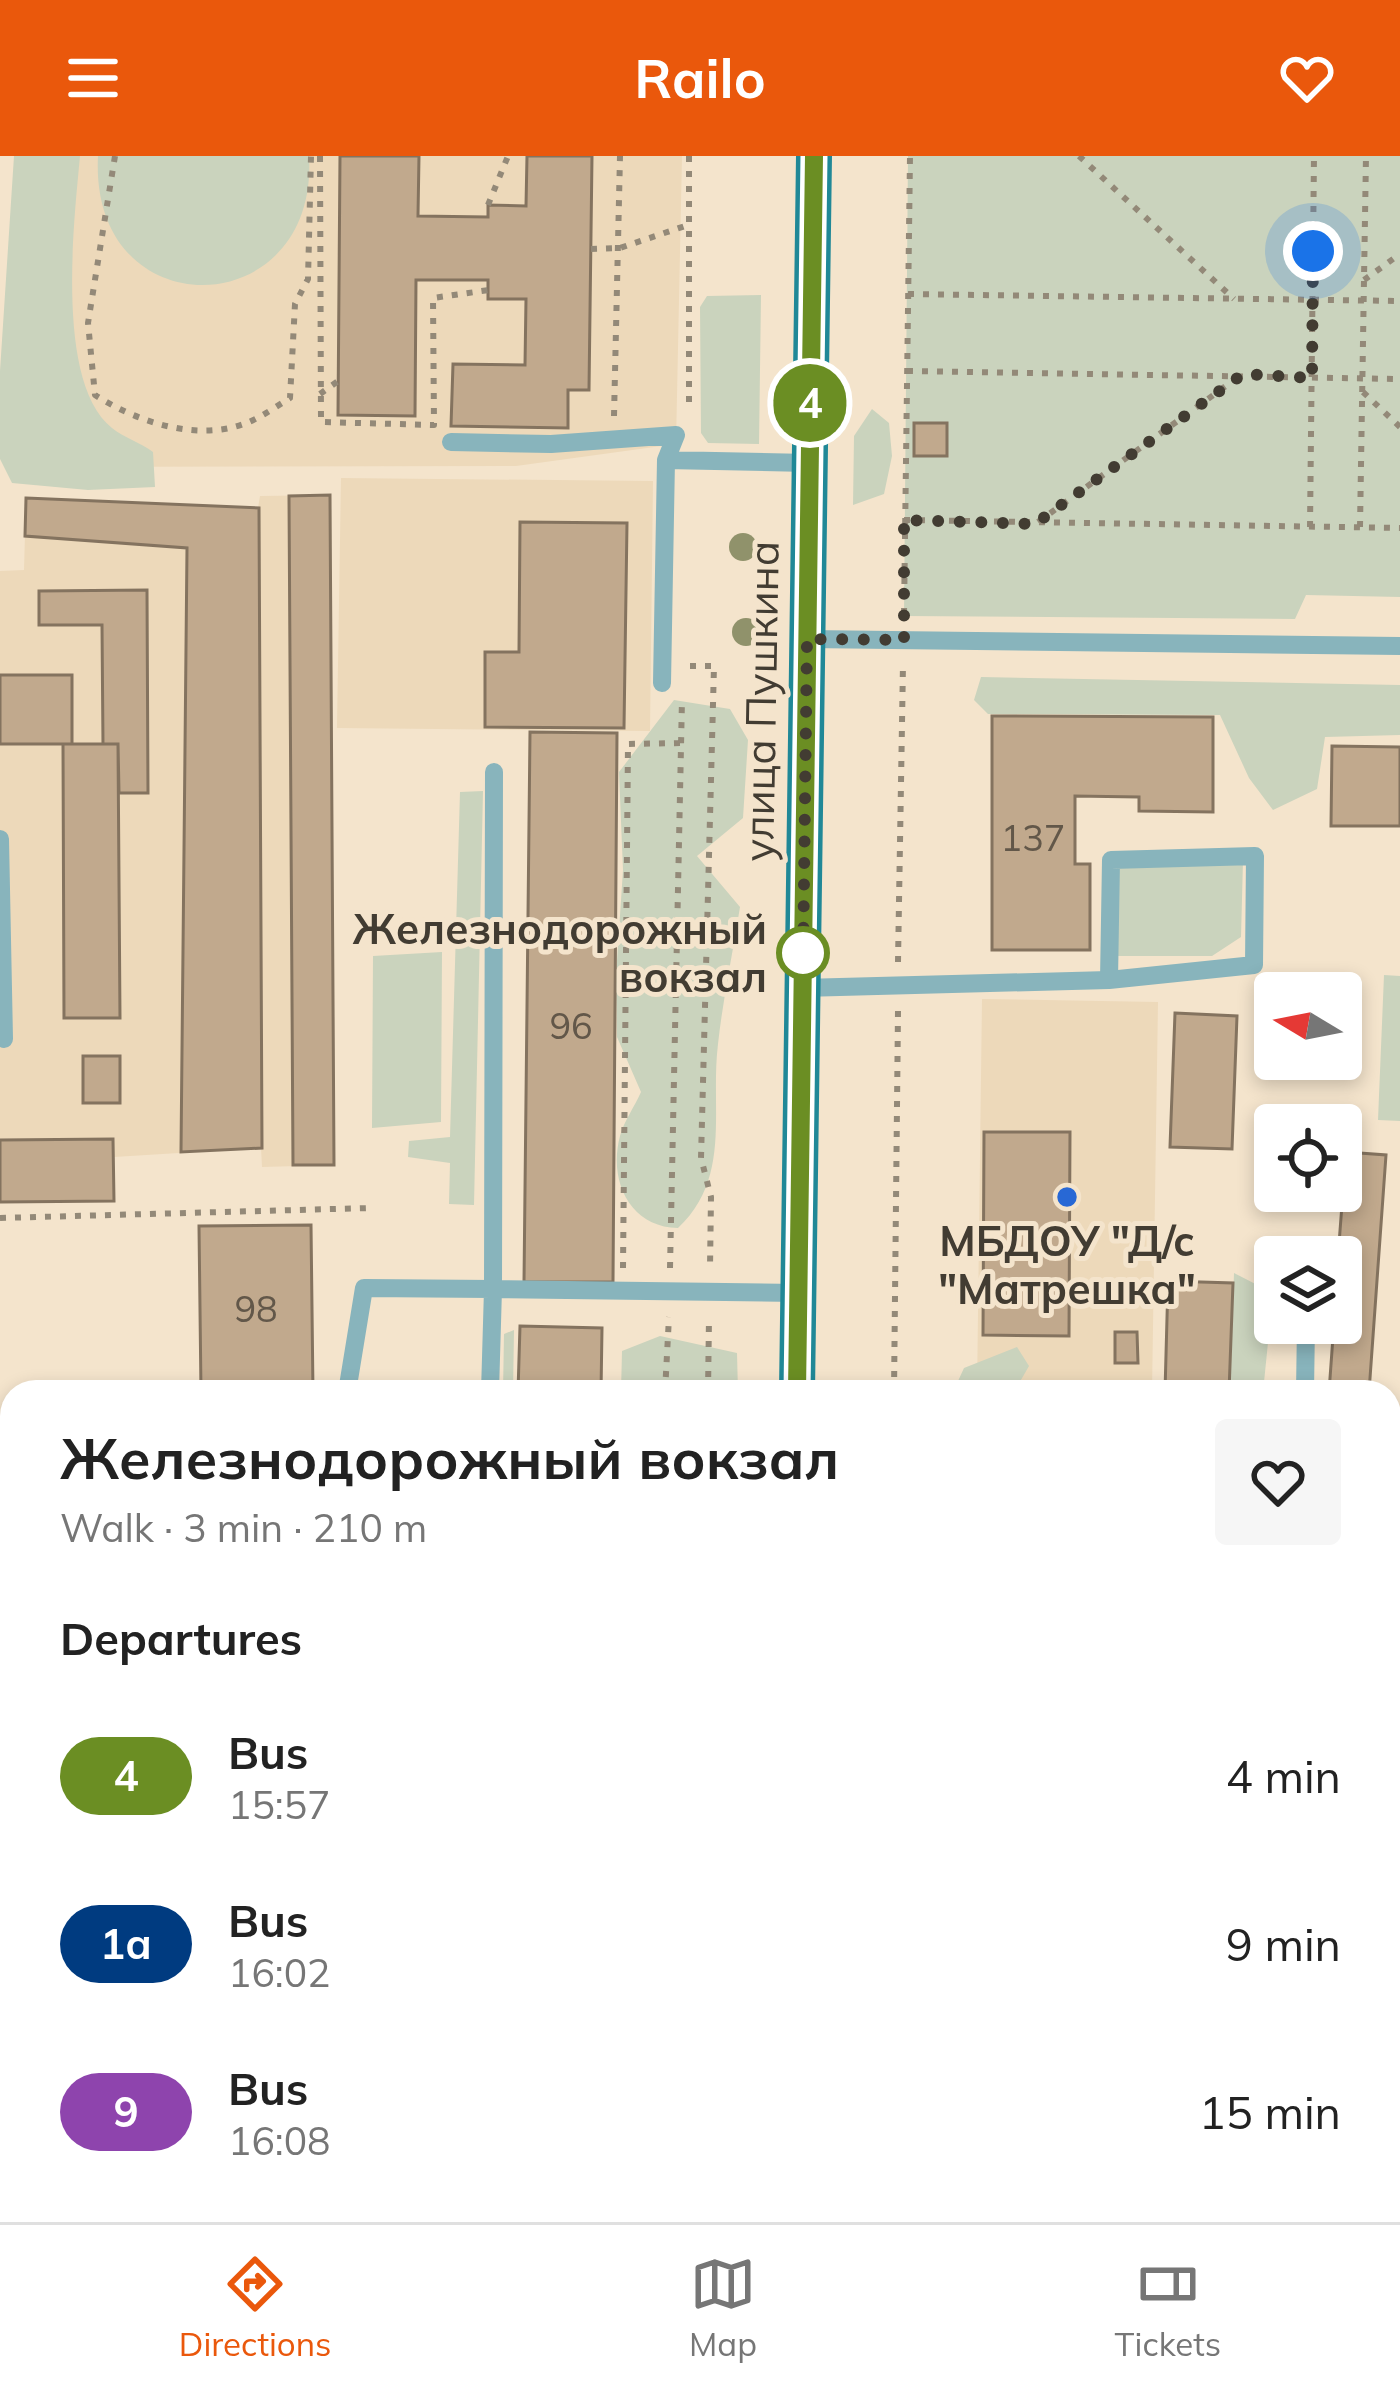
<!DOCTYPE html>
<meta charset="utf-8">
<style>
body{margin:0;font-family:Mulish,sans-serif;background:#f6f6f6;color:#222;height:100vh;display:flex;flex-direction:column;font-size:45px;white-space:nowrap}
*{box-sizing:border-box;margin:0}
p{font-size:39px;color:#767676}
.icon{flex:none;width:66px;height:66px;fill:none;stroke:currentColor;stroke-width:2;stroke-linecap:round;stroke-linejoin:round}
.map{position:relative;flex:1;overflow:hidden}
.side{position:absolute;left:0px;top:1224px;width:1401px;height:843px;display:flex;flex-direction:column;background:#fff;border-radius:36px 36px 0 0;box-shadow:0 6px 18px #0003}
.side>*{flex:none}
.badge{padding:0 24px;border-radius:39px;font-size:42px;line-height:78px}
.needle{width:78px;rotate:280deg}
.fabs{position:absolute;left:1254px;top:816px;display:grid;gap:24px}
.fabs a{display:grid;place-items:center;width:108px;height:108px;border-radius:12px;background:#fff;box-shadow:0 6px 18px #0003;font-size:60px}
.you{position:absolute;width:60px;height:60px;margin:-30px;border:9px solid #fff;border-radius:50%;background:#1a73e8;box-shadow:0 0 0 18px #1a73e833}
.map>.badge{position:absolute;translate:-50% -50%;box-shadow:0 0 0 6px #fff}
h2{padding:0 60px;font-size:45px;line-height:108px}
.round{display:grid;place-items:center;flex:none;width:126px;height:126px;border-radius:12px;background:#f6f6f6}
.summary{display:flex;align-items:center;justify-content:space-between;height:204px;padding:0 60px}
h1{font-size:57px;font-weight:700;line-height:90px}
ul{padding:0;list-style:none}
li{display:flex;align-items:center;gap:36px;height:168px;padding:0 60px}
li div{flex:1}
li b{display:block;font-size:45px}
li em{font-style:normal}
li .badge{min-width:132px;font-weight:700;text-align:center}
header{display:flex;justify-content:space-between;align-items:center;height:156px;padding:0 60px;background:#ea580c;color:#fff;font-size:54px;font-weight:700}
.tab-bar{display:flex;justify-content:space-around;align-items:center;height:168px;border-top:3px solid #e0e0e0;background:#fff;font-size:33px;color:#767676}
.tab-bar a{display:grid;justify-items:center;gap:6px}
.tab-bar .on{color:#ea580c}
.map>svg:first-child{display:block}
.built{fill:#edd9ba}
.green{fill:#cad3bd}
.building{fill:#c1a98d;stroke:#84735f;stroke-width:3}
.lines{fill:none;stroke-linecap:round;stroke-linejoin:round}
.path{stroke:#938978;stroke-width:6;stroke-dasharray:6 9;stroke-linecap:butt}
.lane{stroke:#88b4bc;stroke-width:18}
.street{stroke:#88b4bc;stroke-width:36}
.primary{stroke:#208897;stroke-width:36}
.tree{fill:#90926b}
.line-casing{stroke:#fff;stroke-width:27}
.line{stroke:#6b8e23;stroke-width:18}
.walk{stroke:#423c32;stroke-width:12;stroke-dasharray:0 21.6}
.stop-dot{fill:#fff;stroke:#6b8e23;stroke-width:6}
.poi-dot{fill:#2868d5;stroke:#f4e4cc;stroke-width:4.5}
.labels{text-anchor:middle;stroke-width:10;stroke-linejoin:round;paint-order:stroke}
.number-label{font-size:36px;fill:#625749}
.street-label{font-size:42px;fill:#423c32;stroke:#f4e4cc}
.stop-label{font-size:42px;font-weight:bold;fill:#423c32;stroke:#f4e4cc;text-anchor:end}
.poi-label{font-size:42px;font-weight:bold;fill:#423c32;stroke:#f4e4cc}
</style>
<header><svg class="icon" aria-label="menu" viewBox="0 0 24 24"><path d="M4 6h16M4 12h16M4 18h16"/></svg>Railo<svg class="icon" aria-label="heart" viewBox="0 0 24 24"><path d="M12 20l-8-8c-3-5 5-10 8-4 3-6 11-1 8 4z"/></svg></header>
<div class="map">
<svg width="1400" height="2066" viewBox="0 0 1400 2066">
<rect width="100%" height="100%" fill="#f4e4cc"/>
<!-- built -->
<path class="built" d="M 37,0 L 682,0 L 676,288 L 516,310 L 26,311 Z
M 341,322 L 653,325 L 650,575 L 337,572 Z
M 330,339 L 334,1009 L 262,1011 L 261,992 L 114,1001 L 0,1046 L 0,415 L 24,414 L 26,342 L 258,352 L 260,340 Z
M 982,843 L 1158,846 L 1152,1236 L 977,1236 Z"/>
<!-- green -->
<path class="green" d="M 14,0 L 80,0 C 74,66 55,227 112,272 C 124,282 140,286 153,296 L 155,331 L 88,334 L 12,327 L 0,303 L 0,215 Z
M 98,0 L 309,0 C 319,169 89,175 98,0 Z
M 908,0 L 1400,0 L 1400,441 L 1306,439 L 1295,463 L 904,460 Z
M 761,139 L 759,288 L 708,287 L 701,277 L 700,151 L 707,140 Z
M 872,253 L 889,267 L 892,300 L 884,338 L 853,349 L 854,280 Z
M 981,521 L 1400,529 L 1400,579 L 1325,581 L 1317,633 L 1273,654 L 1249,622 L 1220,559 L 988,558 L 974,544 Z
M 674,544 L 730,553 L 748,584 L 743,662 L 697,700 L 740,751 C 733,796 723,842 718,888 C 710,954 732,1021 678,1072 C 630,1071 608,1025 620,980 C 624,965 635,950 641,936 L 617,881 L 616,820 L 623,714 L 619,616 Z
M 483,635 L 474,1049 L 449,1048 L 450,1007 L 408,1001 L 409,985 L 450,981 L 460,636 Z
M 1243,704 L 1241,781 L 1212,800 L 1117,800 L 1117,708 Z
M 442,796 L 441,966 L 372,972 L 373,800 Z
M 1384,819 L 1400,820 L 1400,965 L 1378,964 Z
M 1234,1117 L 1273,1137 L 1263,1236 L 1230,1236 Z
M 514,1174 L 513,1236 L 503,1236 L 504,1178 Z
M 660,1180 L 737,1197 L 738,1236 L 621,1236 L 622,1195 Z
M 1017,1191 L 1029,1210 L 1014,1236 L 953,1236 L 964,1212 Z
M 0,1787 L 12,1789 L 12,1858 L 0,1868 Z
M 1400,1788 L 1400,1848 L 1389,1848 L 1389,1789 Z"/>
<!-- building -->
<path class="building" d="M 340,0 L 419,0 L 418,60 L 488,61 L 488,49 L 526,50 L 527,0 L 592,0 L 589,234 L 568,234 L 568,272 L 451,270 L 453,208 L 525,209 L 526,143 L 488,143 L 488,124 L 416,124 L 415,260 L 338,259 Z
M 914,267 L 947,267 L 947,300 L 914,300 Z
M 330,339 L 334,1009 L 293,1009 L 289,340 Z
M 26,342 L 259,352 L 262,992 L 181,996 L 187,392 L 25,380 Z
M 520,366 L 627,367 L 624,572 L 485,571 L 485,496 L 519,496 Z
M 147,434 L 148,637 L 119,637 L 118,588 L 103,588 L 102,469 L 39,469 L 39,435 Z
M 0,519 L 72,519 L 72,588 L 0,588 Z
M 992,560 L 1213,561 L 1213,656 L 1139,655 L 1139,641 L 1075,640 L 1075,708 L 1090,708 L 1090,794 L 992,794 Z
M 530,576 L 617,577 L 613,1126 L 524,1126 Z
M 63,588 L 118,588 L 120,862 L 64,862 Z
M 1332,590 L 1400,591 L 1400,670 L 1331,670 Z
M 1175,857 L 1237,860 L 1232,993 L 1170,991 Z
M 83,900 L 120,900 L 120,947 L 83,947 Z
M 984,976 L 1070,976 L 1069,1180 L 983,1179 Z
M 113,983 L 114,1045 L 0,1046 L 0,984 Z
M 1346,996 L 1386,999 L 1369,1236 L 1329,1236 L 1334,1167 L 1341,1167 L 1338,1101 Z
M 311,1069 L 313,1236 L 201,1236 L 199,1070 Z
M 1168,1125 L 1233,1127 L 1229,1236 L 1165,1236 Z
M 520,1170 L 602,1172 L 601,1236 L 518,1236 Z
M 1115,1176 L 1137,1176 L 1138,1207 L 1115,1207 Z
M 0,1872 L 12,1872 L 12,1941 L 0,1941 Z
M 1389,1913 L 1400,1913 L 1400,1985 L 1389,1985 Z"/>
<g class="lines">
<!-- path -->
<path class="path" d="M 115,0 L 88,167 L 95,239 C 137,266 199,287 249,266 C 263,260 277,250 290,242 L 295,148 L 308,123 L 311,0
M 320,0 L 321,266 L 434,269 L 433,142 L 489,134
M 689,0 L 689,254
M 1079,0 L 1234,143
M 488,49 L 508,0
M 591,93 L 620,92 L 688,69
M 1364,124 L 1400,98
M 908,138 L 1400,145
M 907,215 L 1400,223
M 1363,236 L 1400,271
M 320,238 L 338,225
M 614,260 L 620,0
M 904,364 L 1400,372
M 1038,366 L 1241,219
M 1310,371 L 1314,0
M 1360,371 L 1366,0
M 904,458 L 910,0
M 690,510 L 714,510 L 701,1002 L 711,1041 L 710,1112
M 898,806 L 903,508
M 0,1062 L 371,1052
M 623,1112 L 628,588 L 681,587
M 670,1112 L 682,543
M 665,1236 L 669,1161
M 708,1236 L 709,1162
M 894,1236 L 898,855
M 899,2055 L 908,2060"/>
<!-- lane -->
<path class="lane" d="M 451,286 L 551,288 L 676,279 L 666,304 L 662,527
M 666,304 L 809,307
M 807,483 L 1400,490
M 0,683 L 4,883
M 802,832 L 1109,824 L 1111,704 L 1255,700 L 1254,809 L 1109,824
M 1307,1101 L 1307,1100
M 347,1236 L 364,1132 L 493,1133 L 494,616
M 490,1236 L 493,1133 L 798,1137
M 1305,1236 L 1306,1167
M 1389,1366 L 1400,1365
M 0,1519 L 12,1276
M 0,1754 L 12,1755
M 0,1838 L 12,1838
M 1389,1876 L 1400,1876"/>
<!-- street -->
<path class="street" d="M 0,2048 L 12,2048
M 1389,2049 L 1400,2049
M 588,2055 L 726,2055
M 791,2055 L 817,2066
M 1060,2066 L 1129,2055"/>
<!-- primary -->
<path class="primary" d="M 797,1236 L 814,0
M 787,2066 L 787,2055"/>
</g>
<!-- trees -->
<g class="tree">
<circle cx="743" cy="391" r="14"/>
<circle cx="746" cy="476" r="14"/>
</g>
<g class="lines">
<defs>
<path id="line" d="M 797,1236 L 814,0"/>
</defs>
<!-- line casing -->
<use href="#line" class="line-casing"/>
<!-- line -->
<use href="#line" class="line"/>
<!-- walk -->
<path class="walk" d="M 803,797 L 803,806 L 807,483 L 904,484 L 904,364 L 1035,368 L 1243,218 L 1312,222 L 1313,95"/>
</g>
<!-- markers -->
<circle class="stop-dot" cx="803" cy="797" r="24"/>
<circle class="poi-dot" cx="1067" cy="1041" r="12"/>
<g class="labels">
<!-- number labels -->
<g class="number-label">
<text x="1033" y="695">137</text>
<text x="571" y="883">96</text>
<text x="256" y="1166">98</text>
</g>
<!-- street labels -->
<g class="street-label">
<text transform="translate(761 545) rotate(-89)" y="15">улица Пушкина</text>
</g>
<!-- stop labels -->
<g class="stop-label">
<text x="767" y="788">Железнодорожный<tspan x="767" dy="48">вокзал</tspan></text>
</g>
<!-- poi labels -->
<g class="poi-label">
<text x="1067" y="1100">МБДОУ "Д/с<tspan x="1067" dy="48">"Матрешка"</tspan></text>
</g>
</g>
</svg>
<div class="fabs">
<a><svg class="needle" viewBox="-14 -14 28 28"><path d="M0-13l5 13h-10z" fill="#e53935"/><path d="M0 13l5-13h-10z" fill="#767676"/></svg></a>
<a><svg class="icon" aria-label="locate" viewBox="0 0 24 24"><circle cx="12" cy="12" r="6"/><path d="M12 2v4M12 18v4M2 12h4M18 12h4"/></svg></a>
<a><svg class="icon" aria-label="layers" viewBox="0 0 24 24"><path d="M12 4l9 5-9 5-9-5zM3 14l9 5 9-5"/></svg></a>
</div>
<div class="you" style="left:1313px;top:95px"></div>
<b class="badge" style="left:810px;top:247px;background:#6b8e23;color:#fff">4</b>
<section class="side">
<div class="summary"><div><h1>Железнодорожный вокзал</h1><p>Walk · 3 min · 210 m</p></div><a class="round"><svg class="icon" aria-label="heart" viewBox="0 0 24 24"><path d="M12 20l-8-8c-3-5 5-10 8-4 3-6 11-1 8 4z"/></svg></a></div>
<h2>Departures</h2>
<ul>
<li><span class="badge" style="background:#6b8e23;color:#fff">4</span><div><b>Bus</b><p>15:57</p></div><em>4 min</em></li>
<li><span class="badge" style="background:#003b80;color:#fff">1а</span><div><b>Bus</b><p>16:02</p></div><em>9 min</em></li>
<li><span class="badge" style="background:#8e44ad;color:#fff">9</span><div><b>Bus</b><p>16:08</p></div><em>15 min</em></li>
</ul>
</section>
</div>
<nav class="tab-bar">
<a class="on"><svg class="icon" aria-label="directions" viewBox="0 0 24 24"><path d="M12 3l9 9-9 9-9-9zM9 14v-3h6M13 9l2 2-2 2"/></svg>Directions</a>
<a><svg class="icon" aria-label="map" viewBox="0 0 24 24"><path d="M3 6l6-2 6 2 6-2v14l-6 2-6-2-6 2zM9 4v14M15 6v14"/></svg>Map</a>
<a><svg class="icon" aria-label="tickets" viewBox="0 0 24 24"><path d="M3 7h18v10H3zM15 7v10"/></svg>Tickets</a>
</nav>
